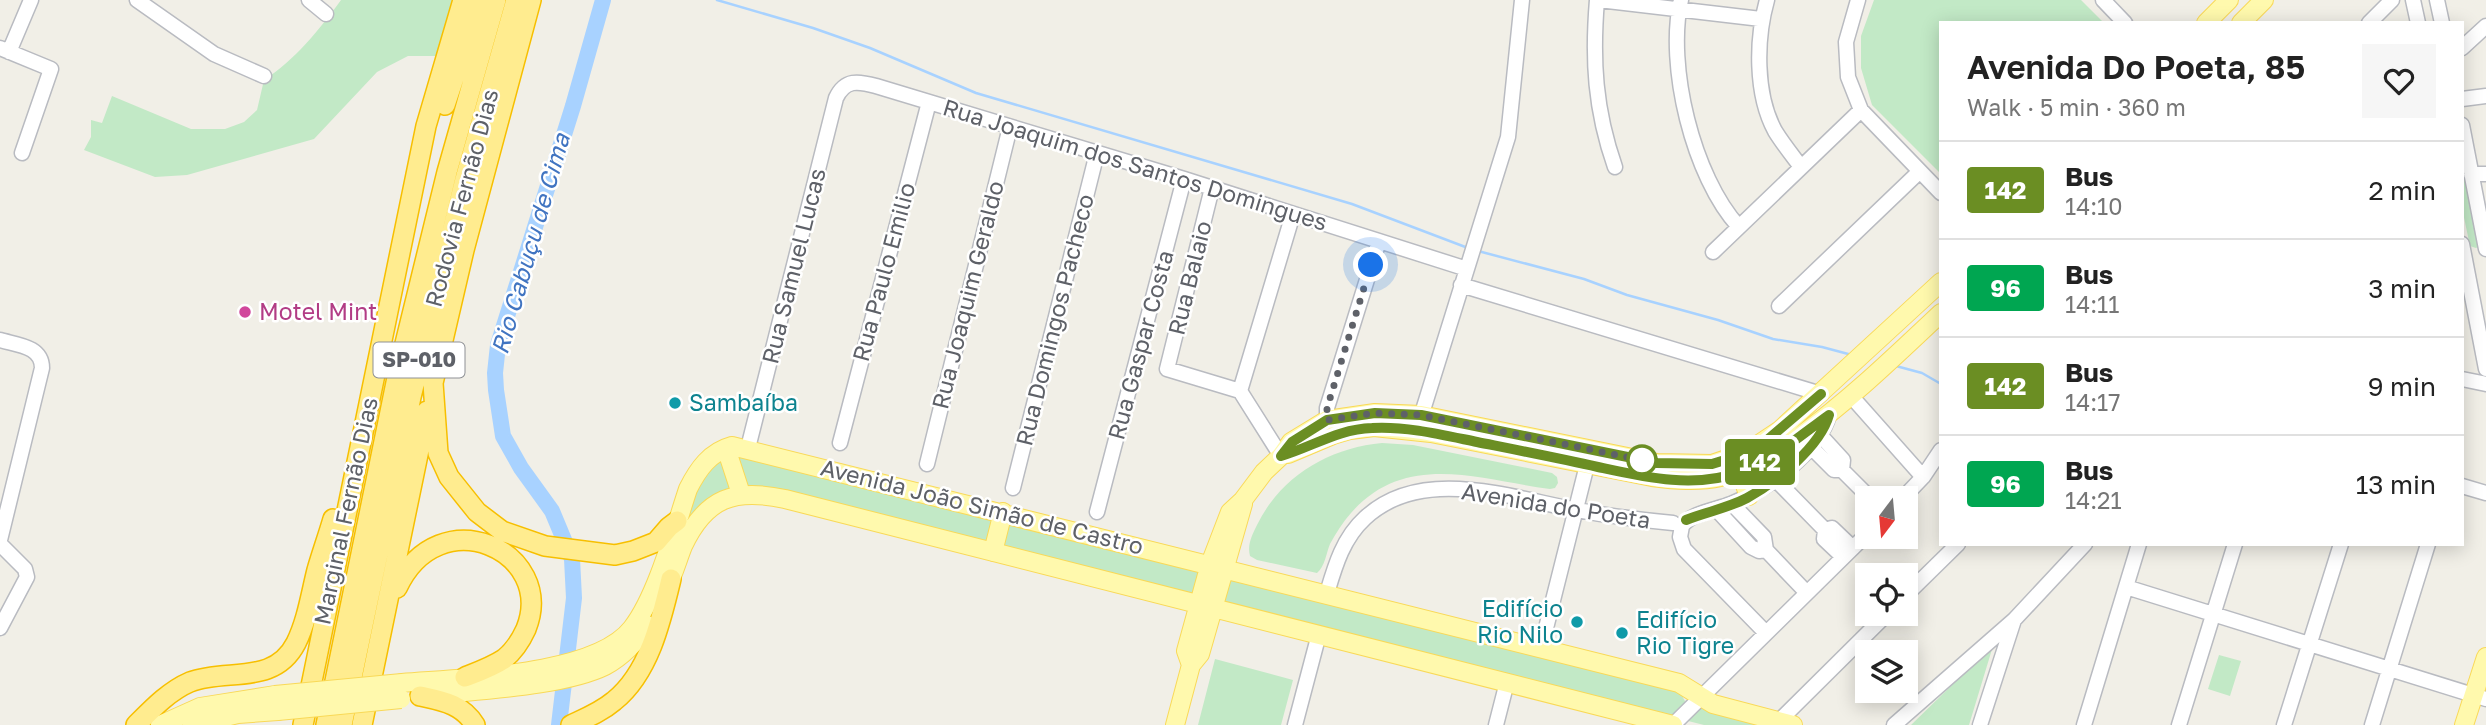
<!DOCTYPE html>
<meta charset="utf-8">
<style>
body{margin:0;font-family:"Golos Text",sans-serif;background:#f6f6f6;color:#222;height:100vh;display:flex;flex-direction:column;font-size:26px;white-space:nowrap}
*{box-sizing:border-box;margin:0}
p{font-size:23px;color:#767676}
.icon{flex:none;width:38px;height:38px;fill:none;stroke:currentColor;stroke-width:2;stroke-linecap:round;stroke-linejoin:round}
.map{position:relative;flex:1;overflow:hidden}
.sheet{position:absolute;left:1939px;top:21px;width:525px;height:525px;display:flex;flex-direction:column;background:#fff;border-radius:0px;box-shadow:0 4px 18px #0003}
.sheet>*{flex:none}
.badge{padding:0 14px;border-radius:5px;font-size:24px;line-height:46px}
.needle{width:46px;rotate:196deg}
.controls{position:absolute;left:1855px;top:486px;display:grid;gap:14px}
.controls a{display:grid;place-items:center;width:63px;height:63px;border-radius:0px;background:#fff;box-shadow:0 4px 18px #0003;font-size:35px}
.you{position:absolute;width:35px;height:35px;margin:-18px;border:5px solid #fff;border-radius:50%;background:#1a73e8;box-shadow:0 0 0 10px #1a73e833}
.map>.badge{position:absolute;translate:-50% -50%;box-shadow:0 0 0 4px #fff}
.round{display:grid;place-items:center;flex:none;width:74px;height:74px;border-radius:0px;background:#f6f6f6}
.headline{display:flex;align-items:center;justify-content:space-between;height:119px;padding:0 28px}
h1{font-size:33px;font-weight:600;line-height:52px}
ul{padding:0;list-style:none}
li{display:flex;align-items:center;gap:21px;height:98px;padding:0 28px;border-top:2px solid #e0e0e0}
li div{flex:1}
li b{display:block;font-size:26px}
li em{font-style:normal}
li .badge{min-width:77px;font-weight:700;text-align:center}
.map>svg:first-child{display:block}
.green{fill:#c2e9c6}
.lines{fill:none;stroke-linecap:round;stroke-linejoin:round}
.stream{stroke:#a8d2ff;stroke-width:2.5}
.river{stroke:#a8d2ff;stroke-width:16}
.minor-casing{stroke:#b9bbc1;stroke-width:17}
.major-casing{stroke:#f9d958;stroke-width:20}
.highway-casing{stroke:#f7bf00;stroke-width:22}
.minor{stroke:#fff;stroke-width:14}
.major{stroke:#fff9ad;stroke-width:18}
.highway{stroke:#ffec8f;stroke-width:19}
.major-bridge-casing{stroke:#f9d958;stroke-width:20;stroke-linecap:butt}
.major-bridge{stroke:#fff9ad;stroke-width:18}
.line-casing{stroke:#fff;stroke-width:16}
.line{stroke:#6b8e23;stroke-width:10}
.walk{stroke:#5e6168;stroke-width:7;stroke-dasharray:0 12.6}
.hotel-dot{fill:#d1479c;stroke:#fff;stroke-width:2.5}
.culture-dot{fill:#0f9aa8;stroke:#fff;stroke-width:2.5}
.stop-dot{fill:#fff;stroke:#6b8e23;stroke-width:3.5}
.labels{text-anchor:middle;stroke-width:5;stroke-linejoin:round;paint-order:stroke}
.shield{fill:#fff;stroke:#8e9095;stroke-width:2}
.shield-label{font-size:21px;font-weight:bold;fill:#5e6168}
.street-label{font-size:23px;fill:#5e6168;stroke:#fff}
.hotel-label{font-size:23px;fill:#b23c85;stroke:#fff;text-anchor:start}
.culture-label{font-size:23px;fill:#0d838f;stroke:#fff;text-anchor:start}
.water-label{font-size:24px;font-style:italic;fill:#4074c1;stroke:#fff}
</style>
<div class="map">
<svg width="2486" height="725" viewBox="0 0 2486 725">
<rect width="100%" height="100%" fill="#f1efe7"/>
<!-- green -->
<path class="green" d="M 341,0 L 452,0 L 437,56 L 408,56 L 377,72 L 314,139 L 187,175 L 155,177 L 84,150 L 91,137 L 91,120 L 102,123 L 112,96 L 191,129 L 225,129 L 244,122 L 257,110 L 264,80 C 294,61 320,29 341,0 Z
M 1874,0 L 2081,0 L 2104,23 L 1941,23 L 1941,174 L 1872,105 L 1861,68 L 1861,36 Z
M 2462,153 L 2480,246 L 2476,248 L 2470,246 L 2462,208 Z
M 1382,443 L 1413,445 L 1552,473 L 1557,477 L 1558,483 L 1555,488 L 1550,489 C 1481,480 1406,450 1351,513 C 1343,522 1336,533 1330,544 C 1326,554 1325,566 1317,573 L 1257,560 L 1250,556 C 1247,545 1252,535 1257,525 C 1281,476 1329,448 1382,443 Z
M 745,454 L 1680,692 L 1686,703 L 1764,725 L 1704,725 L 760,486 C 717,488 702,499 679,534 C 694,494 696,462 745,454 Z
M 1993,646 L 1969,725 L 1911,725 L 1988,650 Z
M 2219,655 L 2241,661 L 2230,696 L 2208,689 Z
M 1215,659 L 1293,680 L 1281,725 L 1198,725 Z"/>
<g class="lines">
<!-- stream -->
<path class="stream" d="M 717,0 L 813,28 L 870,48 L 976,93 L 1352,204 L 1468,248
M 1478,251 L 1584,279 L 1627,295 L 1718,320 L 1773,339 L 1822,347 L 1852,355
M 1896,366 L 1922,373 L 1941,384"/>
<!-- river -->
<path class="river" d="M 559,725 L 574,598 L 572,559 L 552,511 L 521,468 L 503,436 L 496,390 L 495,373 L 498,345 L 573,106 L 603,0"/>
<defs>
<path id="minor" d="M 137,0 L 214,54 L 264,76
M 309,0 L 326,14
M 1597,0 C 1592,60 1595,110 1615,167
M 1599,0 L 1761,19
M 1681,0 C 1666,65 1693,177 1739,227
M 1767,0 C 1756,39 1755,94 1775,131 C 1783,144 1792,155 1801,167
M 1858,0 L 1846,42 L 1848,77 L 1861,110 L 1941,193
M 2103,0 L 2125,23
M 2413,0 L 2418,23
M 2437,0 L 2442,23
M 2369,23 L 2392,0
M 0,48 L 51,69 L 22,153
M 2462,48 L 2486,26
M 9,52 L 31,0
M 2462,99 L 2486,96
M 2462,125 L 2486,249
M 2471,174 L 2486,174
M 1212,188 L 1167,369 L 1240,391 L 1281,456
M 2462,244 L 2486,369
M 1713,252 L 1861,110
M 1461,285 L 1821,394
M 1779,306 L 1919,172
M 0,340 C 17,345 42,346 42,368 L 0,540
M 2462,379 L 2486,384
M 1240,391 L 1293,214
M 1852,397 L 1923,477
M 1419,423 L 1508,137 L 1522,0
M 1330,427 L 1327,420 L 1327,408 L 1379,241
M 1821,436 L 1843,460 L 1842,470
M 840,443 L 929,102
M 1811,447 L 1834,470 L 1842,470 L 1871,499
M 748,448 L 836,98 C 845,79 858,81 876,86 L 1184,179 L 1467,269
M 927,464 L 1010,127
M 1775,479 L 1825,530 L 1824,539 L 1843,557
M 2462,486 L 2486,493
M 1013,488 L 1097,153
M 1902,499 L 1923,477 L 1941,450
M 1732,504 L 1764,537 L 1766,550 L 1807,593
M 1717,510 L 1751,547 L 1759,551 L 1766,550
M 1097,512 L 1184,179
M 1825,530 L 1832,528 L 1853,548
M 0,544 L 25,569 L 27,577 L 0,628
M 2126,587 L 2486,699
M 1327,593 C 1335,566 1343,538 1365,518 C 1422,465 1511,498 1577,510 C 1609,516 1641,520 1673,523
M 1906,595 L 1958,544
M 1766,633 L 1684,549 L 1680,537 L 1682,526 C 1691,513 1716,510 1731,504 C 1766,490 1819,452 1829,415
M 1541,648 L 1587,465
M 1295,725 L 1319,634
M 1496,725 L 1507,682
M 1673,725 L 1867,534
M 1775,725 L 1887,614
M 1894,725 L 2014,620 L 2085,544
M 1980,725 L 2014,620
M 2084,725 L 2139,544
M 2179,725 L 2235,544
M 2284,725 L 2341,544
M 2372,725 L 2428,544"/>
<path id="major" d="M 2206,23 L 2229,0
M 2241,23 L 2264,0
M 726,448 L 741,494
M 1288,454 L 1333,435 L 1350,430 L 1374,427 L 1431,433 L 1652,477 C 1675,480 1698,482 1721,477 C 1751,471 1776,453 1800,436 C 1851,399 1895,356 1941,313
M 1740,472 L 1749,496
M 993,552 L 1003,512
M 665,591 C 673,577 677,561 683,546 C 706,497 735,488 785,499 L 1673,725
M 1191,665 L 1186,651 L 1210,564 L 1230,512 L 1243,500 L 1264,472 L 1281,456 L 1291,442 L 1327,420 L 1375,413 L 1421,415 L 1657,463 L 1712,464 L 1747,452 L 1780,430 L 1941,282
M 402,683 C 461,678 595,676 632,628 C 657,596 675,528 688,489 C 698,469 710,452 732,446 L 1679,683 L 1713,704 L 1793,725
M 426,696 C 475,690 562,687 605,666 C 623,656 636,643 647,625
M 160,725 L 200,707 L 275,695
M 192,725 L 238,714 L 278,711
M 1175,725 L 1191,665 L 1200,654 L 1243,504
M 2464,725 L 2486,657"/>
<path id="highway" d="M 531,0 L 464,250 L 433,383 L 438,453 L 449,477 L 477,512 L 502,531 L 545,546 L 615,555 L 633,551 L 656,542 L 669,527 L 677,521
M 445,105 L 480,0
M 397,588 C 439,497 557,551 526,629 C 521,640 514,651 504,659 C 492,667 478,672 465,677
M 420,696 C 443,701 462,704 475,725
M 136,725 C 152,709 169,691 190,682 C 227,668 274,686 296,643 C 307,621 311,594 317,570 C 322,553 328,536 333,519
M 303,725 L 426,126 L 463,0
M 326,725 L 399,368 L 447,172 L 496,0
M 342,725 L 411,397 L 465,179 L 516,0
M 362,725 L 427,411
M 571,725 C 586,718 601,712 614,701 C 649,673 661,621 671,579"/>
</defs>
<!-- minor casing -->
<use href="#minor" class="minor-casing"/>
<!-- major casing -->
<use href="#major" class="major-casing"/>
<!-- highway casing -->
<use href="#highway" class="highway-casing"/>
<!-- minor -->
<use href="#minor" class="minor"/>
<!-- major -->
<use href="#major" class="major"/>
<!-- highway -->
<use href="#highway" class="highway"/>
<defs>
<path id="major-bridge" d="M 275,695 L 402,683
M 278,711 L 401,699"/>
</defs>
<!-- major-bridge casing -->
<use href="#major-bridge" class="major-bridge-casing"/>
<!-- major-bridge -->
<use href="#major-bridge" class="major-bridge"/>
</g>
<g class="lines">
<defs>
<path id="line" d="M 1686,520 C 1706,512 1728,508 1747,498 C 1776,482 1820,447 1829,415 C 1801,435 1773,460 1740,472 C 1694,489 1644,477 1598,467 C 1558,458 1517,450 1477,442 C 1443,435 1407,426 1372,428 C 1338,429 1312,447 1281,456 L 1292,442 L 1327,420 L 1375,413 L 1421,415 L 1657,463 L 1712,464 L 1738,456 L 1766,441 L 1821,394"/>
</defs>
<!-- line casing -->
<use href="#line" class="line-casing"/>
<!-- line -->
<use href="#line" class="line"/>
<!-- walk -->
<path class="walk" d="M 1371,265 L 1327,408 L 1327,420 L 1375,413 L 1421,415 L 1642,460"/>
</g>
<!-- markers -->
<circle class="hotel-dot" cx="245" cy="312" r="7"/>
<g class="culture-dot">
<circle cx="675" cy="403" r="7"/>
<circle cx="1577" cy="622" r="7"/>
<circle cx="1622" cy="633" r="7"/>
</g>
<circle class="stop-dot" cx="1642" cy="460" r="14"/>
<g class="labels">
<!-- shield labels -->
<rect class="shield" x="373.5" y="342.5" width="91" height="35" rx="5"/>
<g class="shield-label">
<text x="419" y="367">SP-010</text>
</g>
<!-- street labels -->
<g class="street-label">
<text transform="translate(1135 165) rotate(17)" y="8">Rua Joaquim dos Santos Domingues</text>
<text transform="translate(462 198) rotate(-75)" y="8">Rodovia Fernão Dias</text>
<text transform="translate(794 266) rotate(-76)" y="8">Rua Samuel Lucas</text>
<text transform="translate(884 272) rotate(-75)" y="8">Rua Paulo Emilio</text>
<text transform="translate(1190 278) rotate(-76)" y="8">Rua Balaio</text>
<text transform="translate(968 295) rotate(-76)" y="8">Rua Joaquim Geraldo</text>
<text transform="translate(1055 320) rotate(-76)" y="8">Rua Domingos Pacheco</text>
<text transform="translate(1141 345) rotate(-75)" y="8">Rua Gaspar Costa</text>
<text transform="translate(1556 506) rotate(9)" y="8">Avenida do Poeta</text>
<text transform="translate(982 507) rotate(14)" y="8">Avenida João Simão de Castro</text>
<text transform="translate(346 511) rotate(-78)" y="8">Marginal Fernão Dias</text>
</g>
<!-- hotel labels -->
<g class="hotel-label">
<text x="259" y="320">Motel Mint</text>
</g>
<!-- culture labels -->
<g class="culture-label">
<text x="689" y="411">Sambaíba</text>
<text x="1563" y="617" text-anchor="end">Edifício<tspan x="1563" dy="26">Rio Nilo</tspan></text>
<text x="1636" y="628">Edifício<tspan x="1636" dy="26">Rio Tigre</tspan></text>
</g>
<!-- water labels -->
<g class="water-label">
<text transform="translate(531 244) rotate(-74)" y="8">Rio Cabuçu de Cima</text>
</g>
</g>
</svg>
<div class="controls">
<a><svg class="needle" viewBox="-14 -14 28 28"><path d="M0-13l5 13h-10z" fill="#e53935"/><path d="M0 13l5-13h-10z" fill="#767676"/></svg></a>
<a><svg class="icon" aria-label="locate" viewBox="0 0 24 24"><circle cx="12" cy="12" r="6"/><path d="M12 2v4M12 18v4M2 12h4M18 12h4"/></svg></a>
<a><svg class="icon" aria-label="layers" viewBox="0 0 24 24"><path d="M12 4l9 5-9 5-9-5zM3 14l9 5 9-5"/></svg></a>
</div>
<div class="you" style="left:1371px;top:265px"></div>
<b class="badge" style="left:1760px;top:462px;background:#6b8e23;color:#fff">142</b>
<section class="sheet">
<div class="headline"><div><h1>Avenida Do Poeta, 85</h1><p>Walk · 5 min · 360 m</p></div><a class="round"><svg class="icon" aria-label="heart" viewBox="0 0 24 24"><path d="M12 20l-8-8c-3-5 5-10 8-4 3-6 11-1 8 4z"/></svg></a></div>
<ul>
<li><span class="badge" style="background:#6b8e23;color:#fff">142</span><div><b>Bus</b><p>14:10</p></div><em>2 min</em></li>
<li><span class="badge" style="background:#00a651;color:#fff">96</span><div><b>Bus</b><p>14:11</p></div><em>3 min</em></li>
<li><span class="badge" style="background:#6b8e23;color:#fff">142</span><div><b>Bus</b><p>14:17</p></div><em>9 min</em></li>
<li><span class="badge" style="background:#00a651;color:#fff">96</span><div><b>Bus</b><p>14:21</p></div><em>13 min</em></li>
</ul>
</section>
</div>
